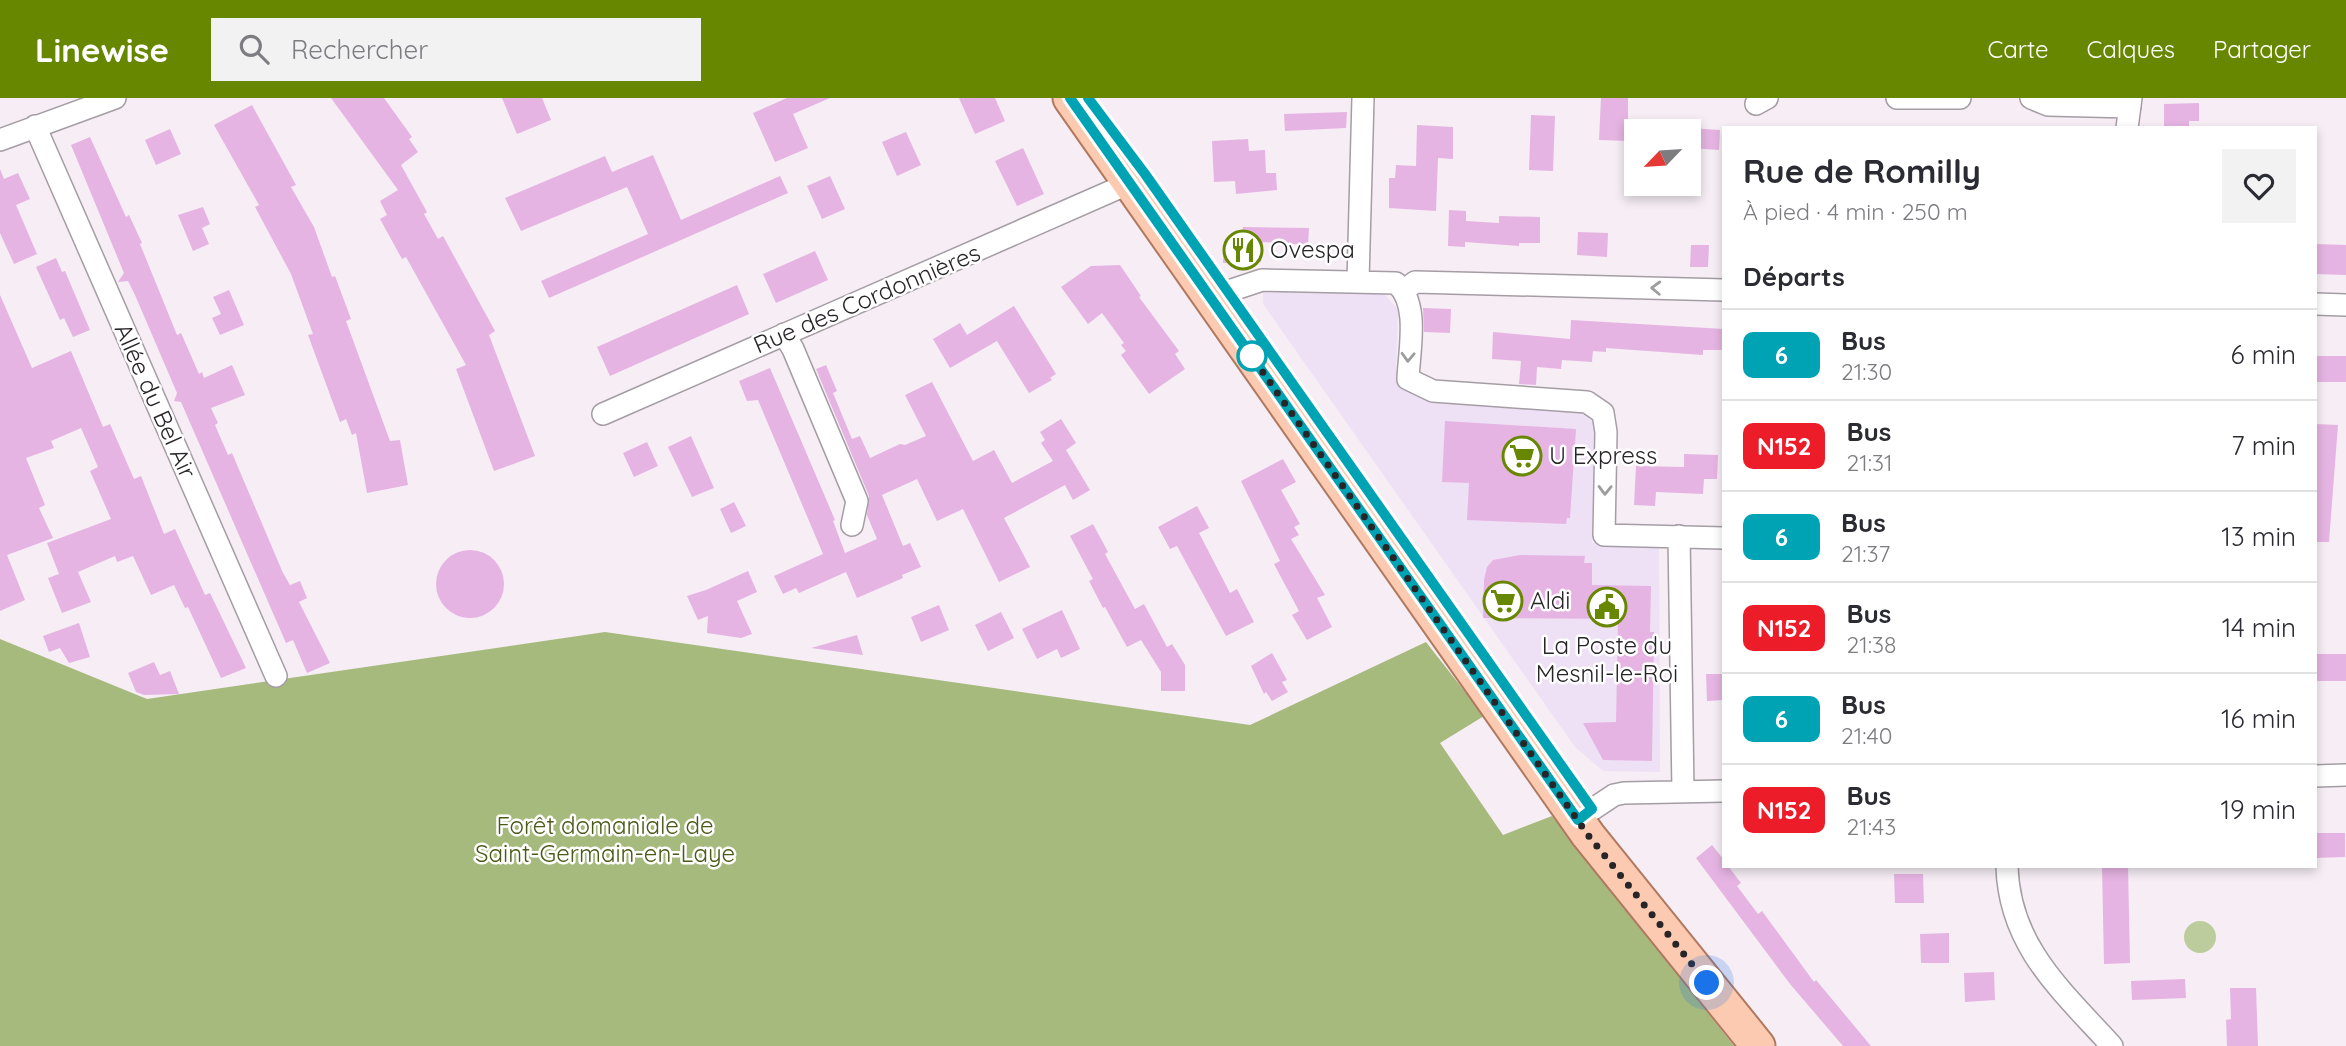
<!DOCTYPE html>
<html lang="fr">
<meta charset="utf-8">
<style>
body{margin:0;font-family:Quicksand,sans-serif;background:#f2f2f3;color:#2b2b33;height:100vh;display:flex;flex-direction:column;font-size:26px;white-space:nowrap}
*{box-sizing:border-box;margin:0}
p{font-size:23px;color:#7c7c81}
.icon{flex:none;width:38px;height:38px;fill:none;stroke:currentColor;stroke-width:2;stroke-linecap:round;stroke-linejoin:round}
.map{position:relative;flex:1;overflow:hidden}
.details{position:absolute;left:1722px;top:28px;width:595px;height:742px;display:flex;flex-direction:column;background:#fff;border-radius:0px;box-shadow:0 4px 10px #0003}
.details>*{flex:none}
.badge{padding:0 14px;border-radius:10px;font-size:24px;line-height:46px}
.needle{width:46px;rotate:245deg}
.controls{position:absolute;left:1624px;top:21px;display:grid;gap:14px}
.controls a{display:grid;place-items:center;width:77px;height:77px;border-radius:0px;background:#fff;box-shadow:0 4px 10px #0003;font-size:35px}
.you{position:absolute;width:35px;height:35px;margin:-18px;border:5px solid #fff;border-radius:50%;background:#1a73e8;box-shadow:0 0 0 10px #1a73e833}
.map>.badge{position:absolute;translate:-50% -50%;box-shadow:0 0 0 4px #fff}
h2{padding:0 21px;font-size:26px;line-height:63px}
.round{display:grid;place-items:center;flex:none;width:74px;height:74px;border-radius:0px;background:#f2f2f3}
.headline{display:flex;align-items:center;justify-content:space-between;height:119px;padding:0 21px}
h1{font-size:33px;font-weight:700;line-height:52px}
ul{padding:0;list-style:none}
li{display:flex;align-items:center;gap:21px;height:91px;padding:0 21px;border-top:2px solid #e1e1e2}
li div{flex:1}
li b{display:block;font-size:26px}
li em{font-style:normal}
li .badge{min-width:77px;font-weight:700;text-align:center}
header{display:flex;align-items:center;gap:42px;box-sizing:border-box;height:98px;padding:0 35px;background:#688701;color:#fff}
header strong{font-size:33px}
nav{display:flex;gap:38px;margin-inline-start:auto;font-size:24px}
.search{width:490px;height:63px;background:#f2f2f3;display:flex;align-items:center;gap:18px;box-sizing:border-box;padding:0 24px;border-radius:0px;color:#7c7c81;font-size:26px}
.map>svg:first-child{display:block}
.commercial{fill:#eee1f5}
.green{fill:#bdcc9d}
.forest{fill:#a7ba7e}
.building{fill:#e6b4e3}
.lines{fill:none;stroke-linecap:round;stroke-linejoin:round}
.minor-casing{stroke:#a59da4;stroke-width:24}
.primary-casing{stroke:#b0795f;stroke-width:37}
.minor{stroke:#fff;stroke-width:21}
.primary{stroke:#fbcab1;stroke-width:33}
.oneway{stroke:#9e9d9e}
.line-casing{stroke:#fff;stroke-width:16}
.line{stroke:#00a3b4;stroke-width:10}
.walk{stroke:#282528;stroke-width:7;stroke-dasharray:0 12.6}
.stop-dot{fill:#fff;stroke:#00a3b4;stroke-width:3.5}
.labels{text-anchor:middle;stroke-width:5;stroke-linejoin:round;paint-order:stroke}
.poi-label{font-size:24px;fill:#282528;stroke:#fff;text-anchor:start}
.street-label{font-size:24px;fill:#282528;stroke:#fff}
.park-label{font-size:24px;fill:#4a5a19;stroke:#fff}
</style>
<header>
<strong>Linewise</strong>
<div class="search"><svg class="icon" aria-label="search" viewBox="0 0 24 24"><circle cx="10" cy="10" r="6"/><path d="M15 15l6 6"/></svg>Rechercher</div>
<nav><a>Carte</a><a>Calques</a><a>Partager</a></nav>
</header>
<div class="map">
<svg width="2346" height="948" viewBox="0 0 2346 948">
<rect width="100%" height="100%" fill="#f6edf5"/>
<!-- commercial -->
<path class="commercial" d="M 1263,191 L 1382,193 L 1398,212 L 1396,272 L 1401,288 L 1417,299 L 1586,312 L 1594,326 L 1592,445 L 1659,449 L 1660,674 L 1603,673 L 1575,649 L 1263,206 Z"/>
<!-- green -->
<path class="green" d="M2184 839a16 16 0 1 1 32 0a16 16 0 1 1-32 0Z"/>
<!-- forest -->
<path class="forest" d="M 605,534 L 1250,627 L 1426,544 L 1484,618 L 1440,645 L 1503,737 L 1552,718 L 1734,948 L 0,948 L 0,541 L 147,601 Z"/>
<!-- building -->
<path class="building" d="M 331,0 L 384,0 L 412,39 L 409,41 L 418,54 L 401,67 L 427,114 L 424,116 L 438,141 L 443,138 L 495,233 L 489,237 L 535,358 L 494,373 L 456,271 L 466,267 L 406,159 L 402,161 L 380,121 L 387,117 L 380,103 L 398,92 Z
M 502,0 L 542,0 L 551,22 L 517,36 Z
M 787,0 L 830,0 L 793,16 L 808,50 L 775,64 L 753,15 Z
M 959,0 L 995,0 L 1005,23 L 975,36 Z
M 1601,0 L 1628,0 L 1628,43 L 1599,42 Z
M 2199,5 L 2199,23 L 2189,23 L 2189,30 L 2164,30 L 2164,6 Z
M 252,7 L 296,87 L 291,89 L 314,129 L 332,179 L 335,178 L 351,221 L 346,223 L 390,343 L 400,342 L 408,387 L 367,395 L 356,335 L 352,337 L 346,321 L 340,324 L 308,237 L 313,236 L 291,176 L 255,109 L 259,107 L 214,27 Z
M 1347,14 L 1346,30 L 1285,33 L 1284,16 Z
M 1531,17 L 1555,18 L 1553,73 L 1529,72 Z
M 1417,27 L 1453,29 L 1453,61 L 1438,60 L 1436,113 L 1389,110 L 1389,80 L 1395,80 L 1396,67 L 1416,68 Z
M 1689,30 L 1720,32 L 1719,52 L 1689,50 Z
M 170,31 L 181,56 L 156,67 L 145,42 Z
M 906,34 L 921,67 L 897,78 L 882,44 Z
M 90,39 L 126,119 L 129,117 L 142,145 L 140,146 L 177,237 L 181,235 L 199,276 L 202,274 L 204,280 L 232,267 L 245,297 L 211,310 L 218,325 L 215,327 L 228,357 L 232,355 L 283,475 L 290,487 L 300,483 L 307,500 L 299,504 L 330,565 L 307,575 L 293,542 L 286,545 L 181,304 L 174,303 L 177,295 L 135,197 L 128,183 L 118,184 L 124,175 L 71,47 Z
M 1248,41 L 1249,53 L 1265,52 L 1266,75 L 1276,75 L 1277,92 L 1236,96 L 1235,83 L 1214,84 L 1212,43 Z
M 1023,50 L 1044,96 L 1017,108 L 995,63 Z
M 653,57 L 681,122 L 780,78 L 788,95 L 549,200 L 541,183 L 648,136 L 627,89 L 521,133 L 505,100 L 605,58 L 612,74 Z
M 0,71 L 4,81 L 18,75 L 30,101 L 16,107 L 37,156 L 14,166 L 0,135 Z
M 830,78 L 845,111 L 822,121 L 807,88 Z
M 203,109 L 210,126 L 202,130 L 209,146 L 193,153 L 178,117 Z
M 1449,112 L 1466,113 L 1466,123 L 1499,125 L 1499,118 L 1540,119 L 1540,145 L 1519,145 L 1519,148 L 1465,144 L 1465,149 L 1448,148 Z
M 1243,129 L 1309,130 L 1308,147 L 1263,144 L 1261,164 L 1223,165 L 1224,143 L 1242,143 Z
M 1578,134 L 1608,135 L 1607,159 L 1577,157 Z
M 2316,146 L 2346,147 L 2346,177 L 2315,176 Z
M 1691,147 L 1709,147 L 1708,169 L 1690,169 Z
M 815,153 L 828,182 L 776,205 L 763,176 Z
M 56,160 L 62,174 L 65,173 L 90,232 L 73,239 L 64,220 L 60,222 L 36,169 Z
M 1120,167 L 1141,198 L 1139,199 L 1179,253 L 1175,256 L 1185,271 L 1149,296 L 1121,257 L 1126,253 L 1121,247 L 1124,245 L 1102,215 L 1088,226 L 1061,189 L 1091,168 Z
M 737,187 L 749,216 L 610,278 L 597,249 Z
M 229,192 L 244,227 L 220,237 L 212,220 L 221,216 L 213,199 Z
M 0,197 L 32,270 L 71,253 L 103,329 L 110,326 L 134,381 L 141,378 L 164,436 L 175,431 L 205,497 L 210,495 L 246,570 L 221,580 L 188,509 L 185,510 L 174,487 L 151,497 L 133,458 L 117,464 L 115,458 L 78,474 L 91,504 L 62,515 L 48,480 L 59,476 L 47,445 L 111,421 L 90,373 L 98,369 L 81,330 L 51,343 L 54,350 L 26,360 L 45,407 L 39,410 L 53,440 L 7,457 L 25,502 L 0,513 Z
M 1014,208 L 1056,276 L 1050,280 L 1052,282 L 1029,295 L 997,243 L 950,270 L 933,241 L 960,225 L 967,237 Z
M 1423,210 L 1451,211 L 1450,235 L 1424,234 Z
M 1571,222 L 1724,231 L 1724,252 L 1703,252 L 1703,257 L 1606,250 L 1606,254 L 1593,253 L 1592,264 L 1562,262 L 1561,271 L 1537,269 L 1536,287 L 1519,286 L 1521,263 L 1492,261 L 1493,234 L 1570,241 Z
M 2317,258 L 2346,258 L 2346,284 L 2317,284 Z
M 826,267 L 837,293 L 833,295 L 852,341 L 860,338 L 870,360 L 900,346 L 905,347 L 926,338 L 905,297 L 932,284 L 973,363 L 994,352 L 1012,385 L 1053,363 L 1041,345 L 1045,342 L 1040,334 L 1061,321 L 1076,345 L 1066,352 L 1090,392 L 1073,402 L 1065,387 L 1004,420 L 1030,469 L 999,484 L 963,411 L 937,423 L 917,381 L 882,397 L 903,448 L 910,445 L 921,469 L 902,477 L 903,480 L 857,500 L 846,474 L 799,495 L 796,490 L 783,496 L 774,478 L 823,456 L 758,302 L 747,303 L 739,283 L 770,270 L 835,422 L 833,423 L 845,455 L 877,441 L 867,417 L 869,398 L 816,271 Z
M 1445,323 L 1576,331 L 1570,420 L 1567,420 L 1566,426 L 1467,422 L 1469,385 L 1442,384 Z
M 2315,326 L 2338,327 L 2329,444 L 2315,444 Z
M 691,338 L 714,390 L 692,399 L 668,349 Z
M 647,344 L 658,368 L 634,379 L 623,355 Z
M 1684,356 L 1718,357 L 1717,381 L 1704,381 L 1703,396 L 1656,394 L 1655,408 L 1634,407 L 1636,368 L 1684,369 Z
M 1283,361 L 1296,384 L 1281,392 L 1300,426 L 1294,429 L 1299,437 L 1291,441 L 1325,497 L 1317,500 L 1332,529 L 1307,542 L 1292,517 L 1299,513 L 1274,466 L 1280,463 L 1241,383 Z
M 734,404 L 746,428 L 731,435 L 720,411 Z
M 1197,408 L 1209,430 L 1199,435 L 1230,495 L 1237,491 L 1254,524 L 1226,538 L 1177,448 L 1170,451 L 1158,429 Z
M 1093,426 L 1108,454 L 1105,456 L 1135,511 L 1144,506 L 1167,549 L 1172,546 L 1185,567 L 1185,593 L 1161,593 L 1161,574 L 1141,542 L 1127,549 L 1105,509 L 1103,510 L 1089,483 L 1093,481 L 1070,438 Z
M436 486a34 34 0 1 1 68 0a34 34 0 1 1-68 0Z
M 1520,457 L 1585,458 L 1584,465 L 1592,465 L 1592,487 L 1651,488 L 1650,534 L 1654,534 L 1652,663 L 1603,662 L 1583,625 L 1616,624 L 1618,521 L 1483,520 L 1484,482 L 1487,469 L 1493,462 Z
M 748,473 L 757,494 L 737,503 L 752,536 L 741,540 L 707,535 L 708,518 L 698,522 L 687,498 L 706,492 Z
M 939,507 L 949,532 L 921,544 L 911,519 Z
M 1062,512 L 1080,551 L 1061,560 L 1057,551 L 1037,561 L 1022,531 Z
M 1001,514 L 1014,540 L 988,553 L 975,527 Z
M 79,525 L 90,559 L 69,565 L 60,550 L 49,554 L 43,538 Z
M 857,537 L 863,557 L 811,550 Z
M 1272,555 L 1287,582 L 1282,584 L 1288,594 L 1272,603 L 1266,594 L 1264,596 L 1251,568 Z
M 2315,556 L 2346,556 L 2346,583 L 2315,583 Z
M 154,564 L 160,577 L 170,573 L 179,596 L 144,597 L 136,594 L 128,575 Z
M 1706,576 L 1724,576 L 1724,602 L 1707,603 Z
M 2315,735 L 2345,735 L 2345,759 L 2315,760 Z
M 1712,747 L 1724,762 L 1724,768 L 1728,768 L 1741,785 L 1737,788 L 1758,816 L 1762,813 L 1814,884 L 1816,882 L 1871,948 L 1843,948 L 1790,886 L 1696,760 Z
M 2102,768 L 2128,768 L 2130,865 L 2104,866 Z
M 1894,776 L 1923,776 L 1924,805 L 1895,805 Z
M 1949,835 L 1949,865 L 1921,865 L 1920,836 Z
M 1994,874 L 1995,902 L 1965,904 L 1964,875 Z
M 2185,881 L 2186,900 L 2132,902 L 2131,883 Z
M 2230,890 L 2256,890 L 2258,948 L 2227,948 L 2226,922 L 2231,921 Z"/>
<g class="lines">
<defs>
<path id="minor" d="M 1897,0 L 1960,0
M 2031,0 L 2048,7 L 2130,9
M 1756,6 L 1767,0
M 35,28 L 276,578
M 2127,30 L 2131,0
M 0,42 L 115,0
M 1358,183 L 1363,0
M 1405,192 L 1415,184 L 1724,192
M 1226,194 L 1262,182 L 1396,185 C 1420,205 1409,253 1408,281 L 1433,293 L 1587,304 L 1603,315 L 1606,334 L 1604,437 L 1724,440
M 2315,206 L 2346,207
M 784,236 L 793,251 L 857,403 L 852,427
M 603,316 L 1130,85
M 1679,438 L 1683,694
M 2315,678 L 2346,677
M 1593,711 L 1614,697 L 1624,695 L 1724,693
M 2007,768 C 2009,848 2062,893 2112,948"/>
<path id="primary" d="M 1070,0 L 1588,737 L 1758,948"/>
</defs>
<!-- minor casing -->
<use href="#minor" class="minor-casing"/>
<!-- primary casing -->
<use href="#primary" class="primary-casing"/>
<!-- minor -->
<use href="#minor" class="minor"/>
<!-- primary -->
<use href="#primary" class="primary"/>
</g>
<!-- one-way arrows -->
<defs><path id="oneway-chevron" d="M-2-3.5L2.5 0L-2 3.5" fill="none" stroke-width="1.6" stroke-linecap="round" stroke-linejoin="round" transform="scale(1.75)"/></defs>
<g class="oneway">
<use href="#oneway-chevron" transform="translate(1656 190) rotate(-178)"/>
<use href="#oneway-chevron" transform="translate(1408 259) rotate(92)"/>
<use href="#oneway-chevron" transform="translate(1605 392) rotate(91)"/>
</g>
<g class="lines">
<defs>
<path id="line" d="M 1070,0 L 1578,722 L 1592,711 L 1145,76 L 1088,0"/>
</defs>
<!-- line casing -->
<use href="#line" class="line-casing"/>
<!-- line -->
<use href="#line" class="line"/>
<!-- walk -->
<path class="walk" d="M 1252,258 L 1250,256 L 1588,737 L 1707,885"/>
</g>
<!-- icons -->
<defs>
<symbol id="restaurant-ring" viewBox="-11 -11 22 22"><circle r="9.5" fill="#fff" stroke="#688701" stroke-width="1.5"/><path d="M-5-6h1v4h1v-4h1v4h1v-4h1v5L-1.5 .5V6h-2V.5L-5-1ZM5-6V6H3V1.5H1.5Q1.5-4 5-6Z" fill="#688701"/></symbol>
<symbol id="supermarket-ring" viewBox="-11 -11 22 22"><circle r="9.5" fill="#fff" stroke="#688701" stroke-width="1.5"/><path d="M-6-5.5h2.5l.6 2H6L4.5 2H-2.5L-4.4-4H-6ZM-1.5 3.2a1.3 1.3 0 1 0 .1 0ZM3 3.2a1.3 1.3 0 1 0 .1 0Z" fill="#688701"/></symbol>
<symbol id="civic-ring" viewBox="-11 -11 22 22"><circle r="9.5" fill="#fff" stroke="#688701" stroke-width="1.5"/><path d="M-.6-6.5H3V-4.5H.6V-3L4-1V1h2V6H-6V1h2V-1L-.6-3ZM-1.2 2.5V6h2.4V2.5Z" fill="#688701"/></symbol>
</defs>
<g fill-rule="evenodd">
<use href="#restaurant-ring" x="1221" y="130" width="44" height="44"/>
<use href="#supermarket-ring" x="1500" y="336" width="44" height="44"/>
<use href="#supermarket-ring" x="1481" y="481" width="44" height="44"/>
<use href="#civic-ring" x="1585" y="487" width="44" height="44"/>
</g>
<!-- markers -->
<circle class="stop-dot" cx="1252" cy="258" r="14"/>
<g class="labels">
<!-- poi labels -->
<g class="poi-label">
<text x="1270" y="160">Ovespa</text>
<text x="1549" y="366">U Express</text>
<text x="1530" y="511">Aldi</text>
<text x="1607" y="556" text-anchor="middle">La Poste du<tspan x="1607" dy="28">Mesnil-le-Roi</tspan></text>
</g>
<!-- street labels -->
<g class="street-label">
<text transform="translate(867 201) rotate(-23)" y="8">Rue des Cordonnières</text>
<text transform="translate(155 303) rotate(66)" y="8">Allée du Bel Air</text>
</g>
<!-- park labels -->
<g class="park-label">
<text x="605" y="736">Forêt domaniale de<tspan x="605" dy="28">Saint-Germain-en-Laye</tspan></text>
</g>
</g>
</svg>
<div class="controls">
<a><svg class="needle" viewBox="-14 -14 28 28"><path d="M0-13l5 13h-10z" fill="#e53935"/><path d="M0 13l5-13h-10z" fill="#7c7c81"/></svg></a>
</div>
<div class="you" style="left:1707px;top:885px"></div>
<section class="details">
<div class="headline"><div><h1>Rue de Romilly</h1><p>À pied · 4 min · 250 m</p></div><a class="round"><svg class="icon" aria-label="heart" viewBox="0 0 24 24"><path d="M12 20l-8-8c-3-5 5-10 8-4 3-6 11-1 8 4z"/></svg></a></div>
<h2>Départs</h2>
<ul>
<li><span class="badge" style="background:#00a3b4;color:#fff">6</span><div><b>Bus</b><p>21:30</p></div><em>6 min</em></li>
<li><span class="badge" style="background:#ed1c29;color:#fff">N152</span><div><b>Bus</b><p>21:31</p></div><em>7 min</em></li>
<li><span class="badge" style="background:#00a3b4;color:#fff">6</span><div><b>Bus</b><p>21:37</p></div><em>13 min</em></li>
<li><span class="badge" style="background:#ed1c29;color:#fff">N152</span><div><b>Bus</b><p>21:38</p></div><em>14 min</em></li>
<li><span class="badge" style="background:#00a3b4;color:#fff">6</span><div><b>Bus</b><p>21:40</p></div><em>16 min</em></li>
<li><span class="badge" style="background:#ed1c29;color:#fff">N152</span><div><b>Bus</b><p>21:43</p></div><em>19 min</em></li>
</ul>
</section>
</div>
